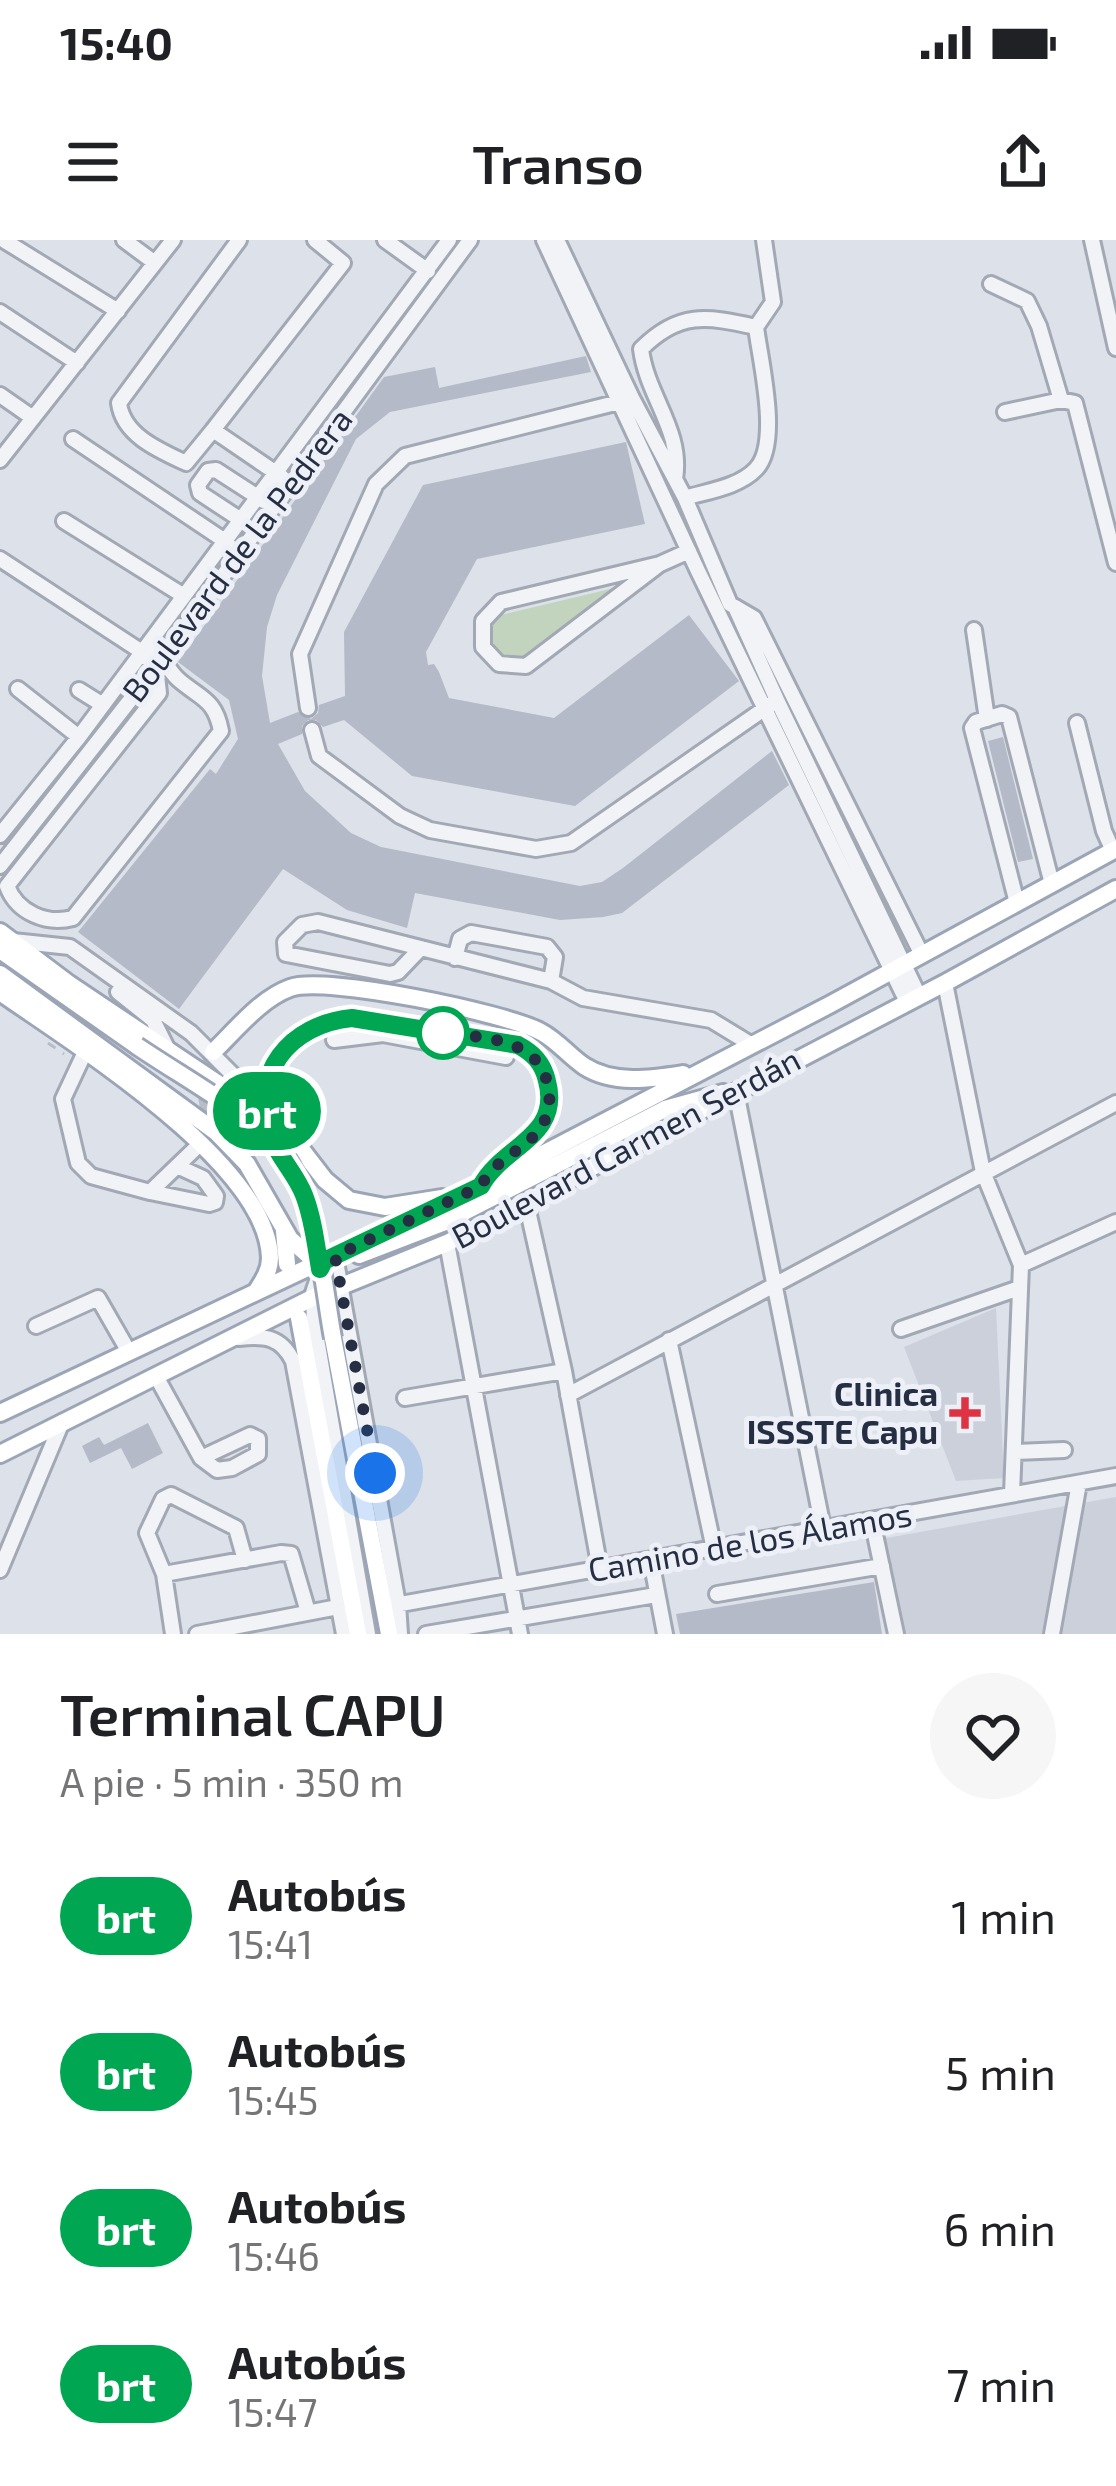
<!DOCTYPE html>
<html lang="es">
<meta charset="utf-8">
<style>
body{margin:0;font-family:"Exo 2",sans-serif;background:#f6f6f6;color:#202124;height:100vh;display:flex;flex-direction:column;font-size:45px;white-space:nowrap}
*{box-sizing:border-box;margin:0}
p{font-size:39px;color:#757577}
.icon{flex:none;width:66px;height:66px;fill:none;stroke:currentColor;stroke-width:2;stroke-linecap:round;stroke-linejoin:round}
.map{position:relative;height:1394px;overflow:hidden}
.drawer{display:flex;flex-direction:column;background:#fff;flex:1}
.drawer>*{flex:none}
.badge{padding:0 24px;border-radius:39px;font-size:42px;line-height:78px}
.you{position:absolute;width:60px;height:60px;margin:-30px;border:9px solid #fff;border-radius:50%;background:#1a73e8;box-shadow:0 0 0 18px #1a73e833}
.map>.badge{position:absolute;translate:-50% -50%;box-shadow:0 0 0 6px #fff}
.round{display:grid;place-items:center;flex:none;width:126px;height:126px;border-radius:63px;background:#f6f6f6}
.headline{display:flex;align-items:center;justify-content:space-between;height:204px;padding:0 60px}
h1{font-size:57px;font-weight:600;line-height:90px}
ul{padding:0;list-style:none}
li{display:flex;align-items:center;gap:36px;height:156px;padding:0 60px}
li div{flex:1}
li b{display:block;font-size:45px}
li em{font-style:normal}
li .badge{min-width:132px;font-weight:700;text-align:center}
.status{display:flex;justify-content:space-between;align-items:center;height:84px;padding:0 60px;background:#fff;direction:ltr}
.status svg{height:33px;fill:currentColor}
header{display:flex;justify-content:space-between;align-items:center;height:156px;padding:0 60px;background:#fff;font-size:54px;font-weight:600}
.map>svg:first-child{display:block}
.built{fill:#cbd0db}
.green{fill:#c2d4be}
.building{fill:#b4bac7}
.lines{fill:none;stroke-linecap:round;stroke-linejoin:round}
.major-tunnel{stroke:#b8bdc8;stroke-width:16;stroke-dasharray:16 8;stroke-linecap:butt}
.minor-casing{stroke:#a2a8b4;stroke-width:20}
.major-casing{stroke:#9ba5b6;stroke-width:22}
.path{stroke:#b8bcc4;stroke-width:3;stroke-dasharray:9 9;stroke-linecap:butt}
.minor{stroke:#f1f3f7;stroke-width:14}
.major{stroke:#fff;stroke-width:16}
.minor-bridge-casing{stroke:#a2a8b4;stroke-width:20;stroke-linecap:butt}
.major-bridge-casing{stroke:#9ba5b6;stroke-width:22;stroke-linecap:butt}
.minor-bridge{stroke:#f1f3f7;stroke-width:14}
.major-bridge{stroke:#fff;stroke-width:16}
.line-casing{stroke:#fff;stroke-width:27}
.line{stroke:#00a651;stroke-width:18}
.walk{stroke:#252e42;stroke-width:12;stroke-dasharray:0 21.6}
.stop-dot{fill:#fff;stroke:#00a651;stroke-width:6}
.poi-dot{fill:#dd3343;stroke:#edf0f6;stroke-width:4.5}
.labels{text-anchor:middle;stroke-width:10;stroke-linejoin:round;paint-order:stroke}
.street-label{font-size:33px;fill:#252e42;stroke:#edf0f6}
.poi-label{font-size:33px;font-weight:bold;fill:#252e42;stroke:#edf0f6;text-anchor:end}
</style>
<div class="status"><b>15:40</b><svg viewBox="0 0 49 12"><path d="M0 12V9h3v3zM5 12V6h3v6zM10 12V3h3v9zM15 12V0h3v12zM26 1h20v11H26zM47 4h2v5h-2z"/></svg></div>
<header><svg class="icon" aria-label="menu" viewBox="0 0 24 24"><path d="M4 6h16M4 12h16M4 18h16"/></svg>Transo<svg class="icon" aria-label="share" viewBox="0 0 24 24"><path d="M12 15V3M7 8l5-5 5 5M5 13v7h14v-7"/></svg></header>
<div class="map">
<svg width="1116" height="1394" viewBox="0 0 1116 1394">
<rect width="100%" height="100%" fill="#dde1e9"/>
<!-- built -->
<path class="built" d="M 996,1068 L 1004,1238 L 956,1241 L 904,1107 Z
M 1116,1257 L 1116,1394 L 897,1394 L 881,1299 Z"/>
<!-- green -->
<path class="green" d="M 627,345 L 522,421 L 505,421 L 489,403 L 490,387 L 501,375 Z"/>
<!-- building -->
<path class="building" d="M 586,116 L 591,132 L 390,172 L 356,199 L 277,355 L 267,387 L 262,436 L 270,483 L 298,472 L 311,479 L 318,473 L 319,465 L 345,456 L 344,392 L 423,245 L 626,202 L 645,284 L 477,319 L 426,412 L 428,425 L 434,424 L 439,432 L 449,458 L 554,478 L 689,375 L 739,441 L 575,566 L 412,536 L 344,480 L 323,487 L 316,480 L 308,480 L 302,486 L 302,494 L 278,504 L 305,551 L 351,593 L 381,607 L 580,646 L 602,642 L 623,628 L 772,511 L 789,545 L 622,673 L 603,677 L 560,680 L 415,653 L 407,688 L 347,670 L 283,629 L 179,769 L 78,692 L 210,529 L 216,534 L 238,499 L 229,460 L 178,422 L 384,137 L 435,127 L 439,148 Z
M 1003,497 L 1033,619 L 1018,622 L 988,501 Z
M 148,1183 L 163,1213 L 132,1229 L 121,1208 L 90,1223 L 82,1206 L 99,1197 L 104,1205 Z
M 874,1342 L 882,1394 L 680,1394 L 676,1374 Z"/>
<g class="lines">
<!-- major-tunnel -->
<path class="major-tunnel" d="M 209,873 L 204,846 L 213,812"/>
<defs>
<path id="minor" d="M 124,0 L 155,23
M 239,0 L 119,163 C 123,195 158,210 186,223 L 213,190 L 282,237
M 385,0 L 428,31
M 544,0 L 698,331 L 907,762
M 557,0 L 632,158 L 685,258 L 730,364 L 754,378 L 921,713
M 1092,0 L 1116,108
M 5,1 L 118,71
M 991,44 L 1027,61 L 1039,86 L 1061,160
M 0,72 L 77,123
M 0,155 L 33,178
M 1005,172 L 1061,160 L 1075,163 L 1116,323
M 213,190 L 343,23 L 315,0
M 73,199 L 228,303
M 0,220 L 173,0
M 675,239 C 683,190 647,157 641,109 C 679,71 706,76 756,87
M 685,258 C 708,251 739,247 756,229 C 781,203 760,120 756,87 L 773,62 L 764,0
M 241,280 L 200,253 L 198,245 L 208,231 L 216,230 L 264,261
M 64,281 L 184,356
M 0,319 L 142,412 L 156,427 L 159,453 L 7,646 C 17,673 47,685 73,678 L 221,491 C 215,459 201,459 179,440 C 168,431 160,413 151,400
M 660,324 L 526,426 L 499,424 L 483,407 L 483,381 L 501,362 L 660,324 L 689,311
M 974,390 L 987,479
M 18,449 L 79,497
M 79,450 L 103,465
M 777,460 L 919,756
M 308,468 L 300,414 L 376,244 L 405,216 L 627,160
M 1077,483 L 1104,591 L 1113,611
M 312,490 L 319,516 L 400,576 L 430,590 L 536,609 L 571,603 L 777,460 L 736,369
M 0,595 L 79,497 L 449,0
M 0,626 L 156,427 L 470,0
M 1017,663 L 972,488 L 976,482 L 1002,474 L 1009,477 L 1052,644
M 13,701 L 70,707 L 191,793 L 237,839 L 250,865
M 421,708 L 398,732 L 390,734 L 286,714 L 285,702 L 302,685 L 318,682 L 551,741 L 583,758 L 711,780 L 752,805
M 455,718 L 460,699 L 471,693 L 547,707 L 555,717 L 551,741
M 945,743 L 983,932 L 1021,1025 L 1012,1254
M 118,752 L 153,780 L 168,810
M 306,789 L 331,780 L 352,778 L 518,805 C 533,813 542,823 547,840 C 562,897 503,905 482,945
M 334,800 L 383,794 L 506,817
M 85,812 L 63,859 L 78,923 L 91,936 L 150,952 L 201,903
M 736,852 L 823,1288
M 150,952 L 209,964 L 215,962 L 216,956 L 203,938 L 179,927
M 526,962 L 564,1131 L 600,1329
M 447,1003 L 520,1394
M 335,1016 L 398,1364 L 400,1394
M 1021,1025 L 1116,982
M 322,1026 L 313,1053 L 314,1082 L 368,1394
M 36,1086 L 98,1058 L 129,1112
M 901,1089 L 1019,1048
M 239,1098 C 265,1095 281,1097 293,1121 L 344,1394
M 669,1100 L 714,1309
M 156,1136 L 201,1218 L 217,1230 L 232,1228 L 258,1214 L 258,1199 L 250,1195 L 201,1218
M 568,1155 L 1116,863
M 405,1158 L 564,1131
M 1014,1212 L 1064,1210
M 872,1280 L 896,1394
M 651,1320 L 665,1394
M 0,1330 L 62,1182
M 164,1334 L 147,1293 L 163,1259 L 171,1255 L 236,1288 L 245,1320
M 717,1354 L 882,1326
M 384,1367 L 1116,1236
M 173,1394 L 164,1334 L 281,1313 L 291,1314 L 308,1372
M 197,1394 L 338,1367
M 426,1394 L 656,1355
M 1052,1394 L 1079,1243"/>
<path id="major" d="M 0,692 L 69,744 L 250,865 L 298,905 L 325,940 L 349,960 L 385,967 L 442,958
M 0,710 L 137,806
M 0,734 L 216,892 L 247,924 L 290,999 L 308,1015
M 0,752 C 71,802 268,923 270,1018 C 270,1031 263,1041 256,1052
M 213,812 C 236,790 260,759 290,748 C 324,735 507,773 541,792 C 558,801 569,816 584,826 C 613,845 651,839 683,834
M 284,991 L 287,1024
M 359,1015 L 445,982 L 665,869 L 723,853
M 299,1078 L 358,1394
M 333,1098 L 389,1394
M 0,1173 L 481,946 L 831,764 L 1116,609
M 0,1214 L 312,1058 L 447,1003 L 945,743 L 1116,649"/>
</defs>
<!-- minor casing -->
<use href="#minor" class="minor-casing"/>
<!-- major casing -->
<use href="#major" class="major-casing"/>
<!-- path -->
<path class="path" d="M 48,803 L 64,814"/>
<!-- minor -->
<use href="#minor" class="minor"/>
<!-- major -->
<use href="#major" class="major"/>
<defs>
<path id="minor-bridge" d="M 271,898 C 262,844 266,827 306,789"/>
<path id="major-bridge" d="M 137,806 C 180,835 229,862 268,896 C 316,936 322,1040 333,1098"/>
</defs>
<!-- minor-bridge casing -->
<use href="#minor-bridge" class="minor-bridge-casing"/>
<!-- major-bridge casing -->
<use href="#major-bridge" class="major-bridge-casing"/>
<!-- minor-bridge -->
<use href="#minor-bridge" class="minor-bridge"/>
<!-- major-bridge -->
<use href="#major-bridge" class="major-bridge"/>
</g>
<g class="lines">
<defs>
<path id="line" d="M 352,778 L 518,805 C 533,813 543,823 547,841 C 562,897 502,906 481,946 L 324,1021 L 320,1029 C 316,1005 313,978 304,955 C 296,934 279,918 271,897 C 248,834 290,784 352,778 Z"/>
</defs>
<!-- line casing -->
<use href="#line" class="line-casing"/>
<!-- line -->
<use href="#line" class="line"/>
<!-- walk -->
<path class="walk" d="M 375,1233 L 335,1016 L 481,946 C 494,921 516,914 535,895 C 546,883 551,867 549,851 C 541,794 480,799 435,791 L 443,793"/>
</g>
<!-- markers -->
<circle class="stop-dot" cx="443" cy="793" r="24"/>
<path class="poi-dot" d="M959 1155h12v12h12v12h-12v12h-12v-12h-12v-12h12z"/>
<g class="labels">
<!-- street labels -->
<g class="street-label">
<text transform="translate(237 315) rotate(-53)" y="12">Boulevard de la Pedrera</text>
<text transform="translate(626 908) rotate(-28)" y="12">Boulevard Carmen Serdán</text>
<text transform="translate(750 1302) rotate(-10)" y="12">Camino de los Álamos</text>
</g>
<!-- poi labels -->
<g class="poi-label">
<text x="938" y="1166">Clinica<tspan x="938" dy="38">ISSSTE Capu</tspan></text>
</g>
</g>
</svg>
<div class="you" style="left:375px;top:1233px"></div>
<b class="badge" style="left:267px;top:871px;background:#00a651;color:#fff">brt</b>
</div>
<section class="drawer">
<div class="headline"><div><h1>Terminal CAPU</h1><p>A pie · 5 min · 350 m</p></div><a class="round"><svg class="icon" aria-label="heart" viewBox="0 0 24 24"><path d="M12 20l-8-8c-3-5 5-10 8-4 3-6 11-1 8 4z"/></svg></a></div>
<ul>
<li><span class="badge" style="background:#00a651;color:#fff">brt</span><div><b>Autobús</b><p>15:41</p></div><em>1 min</em></li>
<li><span class="badge" style="background:#00a651;color:#fff">brt</span><div><b>Autobús</b><p>15:45</p></div><em>5 min</em></li>
<li><span class="badge" style="background:#00a651;color:#fff">brt</span><div><b>Autobús</b><p>15:46</p></div><em>6 min</em></li>
<li><span class="badge" style="background:#00a651;color:#fff">brt</span><div><b>Autobús</b><p>15:47</p></div><em>7 min</em></li>
</ul>
</section>
